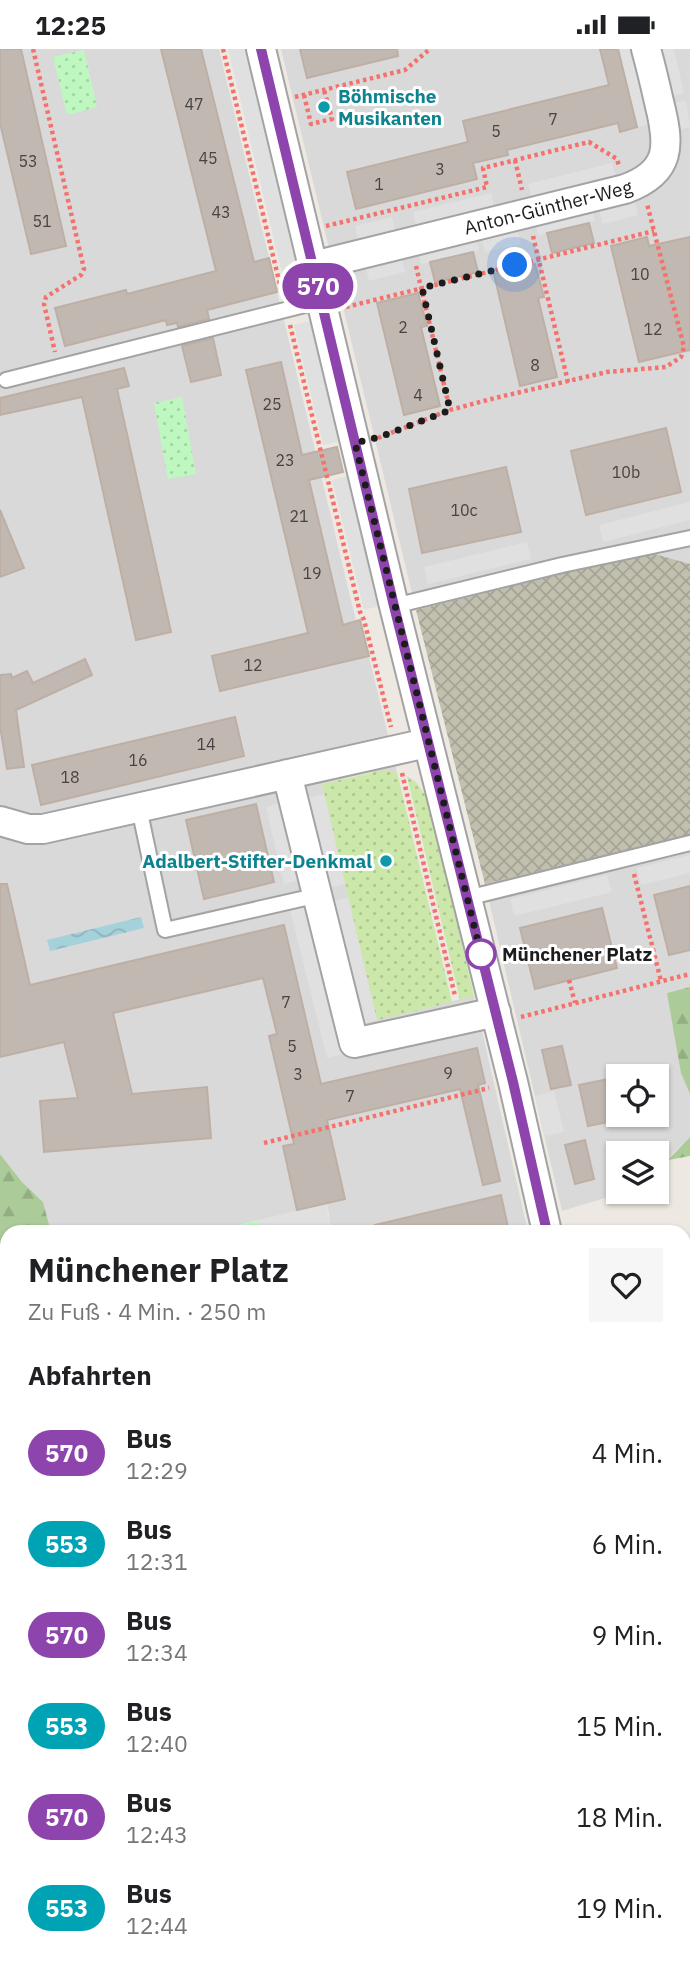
<!DOCTYPE html>
<html lang="de">
<meta charset="utf-8">
<style>
body{margin:0;font-family:"IBM Plex Sans",sans-serif;background:#f6f6f6;color:#202124;height:100vh;display:flex;flex-direction:column;font-size:26px;white-space:nowrap}
*{box-sizing:border-box;margin:0}
p{font-size:23px;color:#757577}
.icon{flex:none;width:38px;height:38px;fill:none;stroke:currentColor;stroke-width:2;stroke-linecap:round;stroke-linejoin:round}
.map{position:relative;flex:1;overflow:hidden}
.drawer{position:absolute;left:0px;top:1176px;width:691px;height:742px;display:flex;flex-direction:column;background:#fff;border-radius:21px 21px 0 0;box-shadow:0 2px 5px #0004}
.drawer>*{flex:none}
.badge{padding:0 14px;border-radius:23px;font-size:24px;line-height:46px}
.controls{position:absolute;left:606px;top:1015px;display:grid;gap:14px}
.controls a{display:grid;place-items:center;width:63px;height:63px;border-radius:0px;background:#fff;box-shadow:0 2px 5px #0004;font-size:35px}
.you{position:absolute;width:35px;height:35px;margin:-18px;border:5px solid #fff;border-radius:50%;background:#1a73e8;box-shadow:0 0 0 10px #1a73e833}
.map>.badge{position:absolute;translate:-50% -50%;box-shadow:0 0 0 4px #fff}
h2{padding:0 28px;font-size:26px;line-height:63px}
.round{display:grid;place-items:center;flex:none;width:74px;height:74px;border-radius:0px;background:#f6f6f6}
.head{display:flex;align-items:center;justify-content:space-between;height:119px;padding:0 28px}
h1{font-size:33px;font-weight:700;line-height:52px}
ul{padding:0;list-style:none}
li{display:flex;align-items:center;gap:21px;height:91px;padding:0 28px}
li div{flex:1}
li b{display:block;font-size:26px}
li em{font-style:normal}
li .badge{min-width:77px;font-weight:700;text-align:center}
.status{display:flex;justify-content:space-between;align-items:center;height:49px;padding:0 35px;background:#fff;direction:ltr}
.status svg{height:19px;fill:currentColor}
.map>svg:first-child{display:block}
.residential{fill:#dad9d9;fill-rule:evenodd}
.industrial{fill:#e6d4e4}
.construction{fill:url(#construction-cross-hatch)}
.grass{fill:url(#grass-dots)}
.forest{fill:url(#forest-firs)}
.park{fill:url(#park-dots)}
.parking{fill:#e0e0e0}
.water{fill:url(#water-waves)}
.building{fill:#c2b8b2;stroke:#beafa5;stroke-width:2}
.lines{fill:none;stroke-linecap:round;stroke-linejoin:round}
.service-casing{stroke:#a3a3a3;stroke-width:18}
.minor-casing{stroke:#a3a3a3;stroke-width:32}
.secondary-casing{stroke:#6a6e08;stroke-width:42}
.path{stroke:#f5716c;stroke-width:4.5;stroke-dasharray:3.5 3.5;stroke-linecap:butt}
.service{stroke:#fff;stroke-width:14}
.minor{stroke:#fff;stroke-width:28}
.secondary{stroke:#f7f6b7;stroke-width:38}
.rail-casing{stroke:#6a6a6a;stroke-width:8}
.rail{stroke:#fff;stroke-width:5;stroke-dasharray:16;stroke-linecap:butt}
.line-casing{stroke:#fff;stroke-width:16}
.line{stroke:#8e44ad;stroke-width:10}
.walk{stroke:#1c1c1c;stroke-width:7;stroke-dasharray:0 12.6}
.culture-dot{fill:#0f9aa8;stroke:#fff;stroke-width:2.5}
.stop-dot{fill:#fff;stroke:#8e44ad;stroke-width:3.5}
.labels{text-anchor:middle;stroke-width:6;stroke-linejoin:round;paint-order:stroke}
.number-label{font-size:16px;fill:#464342}
.culture-label{font-size:19px;font-weight:bold;fill:#0d838f;stroke:#fff;text-anchor:start}
.street-label{font-size:19px;fill:#1c1c1c;stroke:#fff}
.stop-label{font-size:19px;font-weight:bold;fill:#1c1c1c;stroke:#fff;text-anchor:start}
</style>
<div class="status"><b>12:25</b><svg viewBox="0 0 49 12"><path d="M0 12V9h3v3zM5 12V6h3v6zM10 12V3h3v9zM15 12V0h3v12zM26 1h20v11H26zM47 4h2v5h-2z"/></svg></div>
<div class="map">
<svg width="690" height="1918" viewBox="0 0 690 1918">
<defs>
<pattern id="construction-cross-hatch" width="8" height="8" patternUnits="userSpaceOnUse" patternTransform="scale(1.75)"><rect width="8" height="8" fill="#c1c0ae"/><path d="M0 0l8 8M0 8l8-8" fill="none" stroke="#a5a495"/></pattern>
<pattern id="grass-dots" width="8" height="8" patternUnits="userSpaceOnUse" patternTransform="scale(1.75)"><rect width="8" height="8" fill="#cbe7a9"/><path d="M2 2h.1M6 6h.1" fill="none" stroke="#aec691" stroke-width="1.8" stroke-linecap="round"/></pattern>
<pattern id="forest-firs" width="22" height="20" patternUnits="userSpaceOnUse" patternTransform="scale(1.75)"><rect width="22" height="20" fill="#abcb98"/><path d="M5 1l3.5 6h-7zM16 11l3.5 6h-7z" fill="#93ae82"/></pattern>
<pattern id="park-dots" width="8" height="8" patternUnits="userSpaceOnUse" patternTransform="scale(1.75)"><rect width="8" height="8" fill="#bff7c0"/><path d="M2 2h.1M6 6h.1" fill="none" stroke="#a4d3a4" stroke-width="1.8" stroke-linecap="round"/></pattern>
<pattern id="water-waves" width="16" height="10" patternUnits="userSpaceOnUse" patternTransform="scale(1.75)"><rect width="16" height="10" fill="#a4d1da"/><path d="M0 5q4-4 8 0t8 0" fill="none" stroke="#8db3ba"/></pattern>
</defs>
<rect width="100%" height="100%" fill="#ede9e2"/>
<!-- residential -->
<path class="residential" d="M 0,0 L 219,0 L 356,572 L 360,571 L 397,723 L 369,723 L 322,735 L 377,970 L 474,947 L 528,1183 L 332,1183 L 327,1155 L 209,1183 L 51,1183 L 43,1153 L 22,1133 L 0,1105 Z
M 281,0 L 690,0 L 690,515 L 648,503 L 416,561 Z
M 690,786 L 690,938 L 667,944 L 690,1045 L 690,1088 L 656,1121 L 656,1104 L 618,1104 L 618,1143 L 625,1143 L 562,1162 L 485,835 ZM 618,1027 L 656,1027 L 656,1066 L 618,1066 Z
M 690,1417 L 690,1918 L 428,1918 L 427,1911 L 684,1911 L 684,1419 Z"/>
<!-- industrial -->
<path class="industrial" d="M 0,1632 L 7,1650 L 7,1699 L 0,1682 Z"/>
<!-- construction -->
<path class="construction" d="M 648,503 L 690,515 L 690,786 L 485,835 L 416,561 Z"/>
<!-- grass -->
<path class="grass" d="M 384,721 L 397,723 L 452,953 L 377,971 L 322,735 Z
M 407,727 L 416,733 L 428,750 L 474,947 L 460,951 Z"/>
<!-- forest -->
<path class="forest" d="M 690,938 L 690,1045 L 681,1024 L 667,944 Z
M 690,1088 L 690,1107 L 668,1111 Z
M 0,1105 L 22,1133 L 43,1153 L 51,1183 L 7,1183 L 7,1231 L 0,1232 Z
M 0,1458 L 7,1476 L 7,1650 L 0,1632 Z
M 0,1682 L 7,1699 L 7,1808 L 0,1791 Z
M 50,1911 L 91,1911 L 94,1918 L 53,1918 Z
M 113,1911 L 177,1911 L 180,1918 L 115,1918 Z
M 401,1911 L 427,1911 L 428,1918 L 402,1918 Z"/>
<!-- park -->
<path class="park" d="M 84,1 L 97,58 L 67,66 L 53,8 Z
M 182,348 L 196,425 L 168,430 L 154,354 Z
M 257,1172 L 260,1183 L 209,1183 Z
M 7,1231 L 7,1476 L 0,1458 L 0,1232 Z
M 177,1911 L 401,1911 L 402,1918 L 180,1918 Z"/>
<!-- parking -->
<path class="parking" d="M 228,0 L 246,0 L 304,241 L 287,245 Z
M 618,0 L 636,0 L 654,74 L 637,78 Z
M 657,0 L 674,0 L 684,44 L 669,48 Z
M 686,51 L 690,78 L 677,81 L 671,55 Z
M 612,114 L 617,131 L 532,152 L 528,135 Z
M 491,144 L 495,161 L 417,180 L 413,163 Z
M 634,149 L 638,166 L 603,175 L 598,157 Z
M 592,159 L 595,172 L 538,186 L 535,173 Z
M 392,168 L 396,185 L 359,194 L 355,177 Z
M 517,177 L 521,195 L 485,203 L 481,186 Z
M 475,188 L 479,201 L 421,215 L 418,202 Z
M 401,206 L 405,223 L 369,232 L 365,215 Z
M 311,272 L 340,392 L 323,396 L 294,276 Z
M 348,427 L 380,557 L 364,561 L 332,431 Z
M 690,453 L 690,471 L 603,493 L 599,476 Z
M 527,493 L 531,510 L 428,535 L 424,518 Z
M 324,745 L 345,835 L 329,839 L 307,749 Z
M 287,752 L 305,830 L 284,835 L 266,758 Z
M 690,806 L 690,824 L 641,836 L 637,819 Z
M 607,826 L 612,843 L 514,867 L 510,850 Z
M 348,849 L 377,971 L 361,975 L 332,852 Z
M 312,856 L 348,1004 L 327,1009 L 290,861 Z
M 554,1042 L 564,1083 L 545,1087 L 535,1047 Z
M 326,1154 L 332,1183 L 260,1183 L 257,1172 Z"/>
<!-- water -->
<path class="water" d="M 141,868 L 144,879 L 50,902 L 47,891 Z"/>
<!-- building -->
<path class="building" d="M 0,0 L 21,0 L 66,197 L 31,205 L 0,74 Z
M 161,0 L 201,0 L 254,213 L 269,209 L 277,243 L 207,261 L 209,270 L 178,278 L 177,274 L 167,276 L 166,271 L 65,297 L 55,259 L 126,241 L 127,245 L 216,222 Z
M 300,0 L 397,0 L 398,7 L 307,29 Z
M 600,0 L 618,0 L 637,78 L 620,83 L 618,74 L 507,101 L 508,106 L 473,114 L 477,130 L 356,160 L 347,123 L 468,93 L 463,72 L 609,36 Z
M 589,174 L 594,194 L 552,204 L 547,184 Z
M 647,188 L 649,197 L 690,188 L 690,301 L 639,313 L 611,197 Z
M 473,203 L 478,223 L 435,233 L 430,213 Z
M 535,215 L 544,248 L 538,249 L 557,328 L 520,337 L 494,225 Z
M 418,244 L 427,277 L 421,278 L 440,357 L 404,366 L 377,254 Z
M 213,289 L 221,326 L 191,333 L 182,297 Z
M 281,313 L 302,406 L 337,398 L 343,423 L 309,431 L 343,576 L 360,571 L 369,607 L 220,642 L 212,607 L 308,584 L 246,321 Z
M 124,319 L 129,337 L 117,340 L 171,583 L 136,591 L 82,348 L 0,366 L 0,349 Z
M 666,379 L 681,443 L 586,466 L 571,402 Z
M 506,418 L 521,483 L 422,504 L 409,440 Z
M 0,461 L 24,519 L 0,528 Z
M 85,610 L 92,626 L 16,661 L 24,718 L 7,720 L 0,677 L 0,626 L 11,625 L 12,629 L 27,622 L 33,634 Z
M 235,668 L 244,707 L 41,756 L 32,716 Z
M 256,755 L 274,833 L 204,850 L 186,771 Z
M 0,835 L 7,835 L 30,936 L 284,876 L 321,1035 L 477,999 L 485,1034 L 478,1036 L 500,1132 L 483,1136 L 460,1040 L 327,1071 L 345,1150 L 297,1161 L 283,1097 L 294,1095 L 269,987 L 277,985 L 263,929 L 113,964 L 132,1045 L 207,1038 L 211,1089 L 44,1103 L 40,1052 L 78,1049 L 64,993 L 0,1008 Z
M 690,837 L 690,901 L 669,906 L 654,846 Z
M 602,859 L 617,919 L 535,940 L 520,879 Z
M 562,997 L 571,1036 L 551,1040 L 542,1001 Z
M 618,1028 L 618,1071 L 588,1077 L 579,1036 Z
M 585,1091 L 594,1130 L 575,1135 L 565,1096 Z
M 501,1146 L 509,1183 L 376,1183 L 375,1176 Z"/>
<g class="lines">
<defs>
<path id="service" d="M 6,331 L 321,252
M 394,557 L 562,516 L 690,489
M 139,759 L 165,881 L 319,846
M 467,849 L 690,794
M 684,1844 L 690,1843"/>
<path id="minor" d="M 261,0 L 394,557 L 513,1033 L 547,1183
M 313,217 L 625,140 C 672,123 670,96 659,53 C 655,35 651,18 646,0
M 287,725 L 354,994 L 496,963
M 0,772 L 28,780 L 43,780 L 427,694
M 684,1396 L 690,1393
M 684,1520 L 690,1566"/>
<path id="secondary" d="M 0,1849 L 7,1866
M 26,1911 L 29,1918"/>
</defs>
<!-- service casing -->
<use href="#service" class="service-casing"/>
<!-- minor casing -->
<use href="#minor" class="minor-casing"/>
<!-- secondary casing -->
<use href="#secondary" class="secondary-casing"/>
<!-- path -->
<path class="path" d="M 33,0 L 84,220 L 81,226 L 46,248 L 44,255 L 55,303
M 223,0 L 282,244
M 304,46 L 311,75 L 332,70 L 324,41
M 295,48 L 405,21 L 430,0
M 515,111 L 522,141
M 326,177 L 487,138 L 483,119 L 589,93 L 617,110 L 619,117
M 533,187 L 568,333
M 416,217 L 450,361
M 346,258 L 654,182
M 290,276 L 360,563 L 364,571 L 391,678
M 378,389 L 450,361 L 495,349 L 607,323 L 666,318 L 681,308 L 684,298 L 647,155
M 402,724 L 455,947
M 634,825 L 661,932
M 569,931 L 575,954
M 521,968 L 690,925
M 264,1094 L 489,1039
M 0,1496 L 7,1517
M 684,1700 L 690,1699
M 161,1911 L 164,1918
M 417,1911 L 418,1918"/>
<!-- service -->
<use href="#service" class="service"/>
<!-- minor -->
<use href="#minor" class="minor"/>
<!-- secondary -->
<use href="#secondary" class="secondary"/>
<defs>
<path id="rail" d="M 0,1656 L 7,1673
M 103,1911 L 105,1918"/>
</defs>
<!-- rail casing -->
<use href="#rail" class="rail-casing"/>
<!-- rail -->
<use href="#rail" class="rail"/>
</g>
<g class="lines">
<defs>
<path id="line" d="M 261,0 L 394,557 L 513,1033 L 547,1183"/>
</defs>
<!-- line casing -->
<use href="#line" class="line-casing"/>
<!-- line -->
<use href="#line" class="line"/>
<!-- walk -->
<path class="walk" d="M 481,905 L 482,909 L 355,394 L 380,388 L 450,361 L 422,239 L 515,216"/>
</g>
<!-- markers -->
<g class="culture-dot">
<circle cx="324" cy="58" r="7"/>
<circle cx="386" cy="812" r="7"/>
</g>
<circle class="stop-dot" cx="481" cy="905" r="14"/>
<g class="labels">
<!-- number labels -->
<g class="number-label">
<text x="194" y="61">47</text>
<text x="553" y="76">7</text>
<text x="496" y="88">5</text>
<text x="208" y="115">45</text>
<text x="28" y="118">53</text>
<text x="440" y="126">3</text>
<text x="379" y="141">1</text>
<text x="221" y="169">43</text>
<text x="42" y="178">51</text>
<text x="640" y="231">10</text>
<text x="403" y="284">2</text>
<text x="653" y="286">12</text>
<text x="535" y="322">8</text>
<text x="418" y="352">4</text>
<text x="272" y="361">25</text>
<text x="285" y="417">23</text>
<text x="626" y="429">10b</text>
<text x="464" y="467">10c</text>
<text x="299" y="473">21</text>
<text x="312" y="530">19</text>
<text x="253" y="622">12</text>
<text x="206" y="701">14</text>
<text x="138" y="717">16</text>
<text x="70" y="734">18</text>
<text x="286" y="959">7</text>
<text x="292" y="1003">5</text>
<text x="448" y="1030">9</text>
<text x="298" y="1031">3</text>
<text x="350" y="1053">7</text>
</g>
<!-- culture labels -->
<g class="culture-label">
<text x="338" y="54">Böhmische<tspan x="338" dy="22">Musikanten</tspan></text>
<text x="372" y="819" text-anchor="end">Adalbert-Stifter-Denkmal</text>
</g>
<!-- street labels -->
<g class="street-label">
<text transform="translate(548 158) rotate(-14)" y="7">Anton-Günther-Weg</text>
</g>
<!-- stop labels -->
<g class="stop-label">
<text x="502" y="912">Münchener Platz</text>
</g>
</g>
</svg>
<div class="controls">
<a><svg class="icon" aria-label="locate" viewBox="0 0 24 24"><circle cx="12" cy="12" r="6"/><path d="M12 2v4M12 18v4M2 12h4M18 12h4"/></svg></a>
<a><svg class="icon" aria-label="layers" viewBox="0 0 24 24"><path d="M12 4l9 5-9 5-9-5zM3 14l9 5 9-5"/></svg></a>
</div>
<div class="you" style="left:515px;top:216px"></div>
<b class="badge" style="left:318px;top:237px;background:#8e44ad;color:#fff">570</b>
<section class="drawer">
<div class="head"><div><h1>Münchener Platz</h1><p>Zu Fuß · 4 Min. · 250 m</p></div><a class="round"><svg class="icon" aria-label="heart" viewBox="0 0 24 24"><path d="M12 20l-8-8c-3-5 5-10 8-4 3-6 11-1 8 4z"/></svg></a></div>
<h2>Abfahrten</h2>
<ul>
<li><span class="badge" style="background:#8e44ad;color:#fff">570</span><div><b>Bus</b><p>12:29</p></div><em>4 Min.</em></li>
<li><span class="badge" style="background:#00a3b4;color:#fff">553</span><div><b>Bus</b><p>12:31</p></div><em>6 Min.</em></li>
<li><span class="badge" style="background:#8e44ad;color:#fff">570</span><div><b>Bus</b><p>12:34</p></div><em>9 Min.</em></li>
<li><span class="badge" style="background:#00a3b4;color:#fff">553</span><div><b>Bus</b><p>12:40</p></div><em>15 Min.</em></li>
<li><span class="badge" style="background:#8e44ad;color:#fff">570</span><div><b>Bus</b><p>12:43</p></div><em>18 Min.</em></li>
<li><span class="badge" style="background:#00a3b4;color:#fff">553</span><div><b>Bus</b><p>12:44</p></div><em>19 Min.</em></li>
</ul>
</section>
</div>
